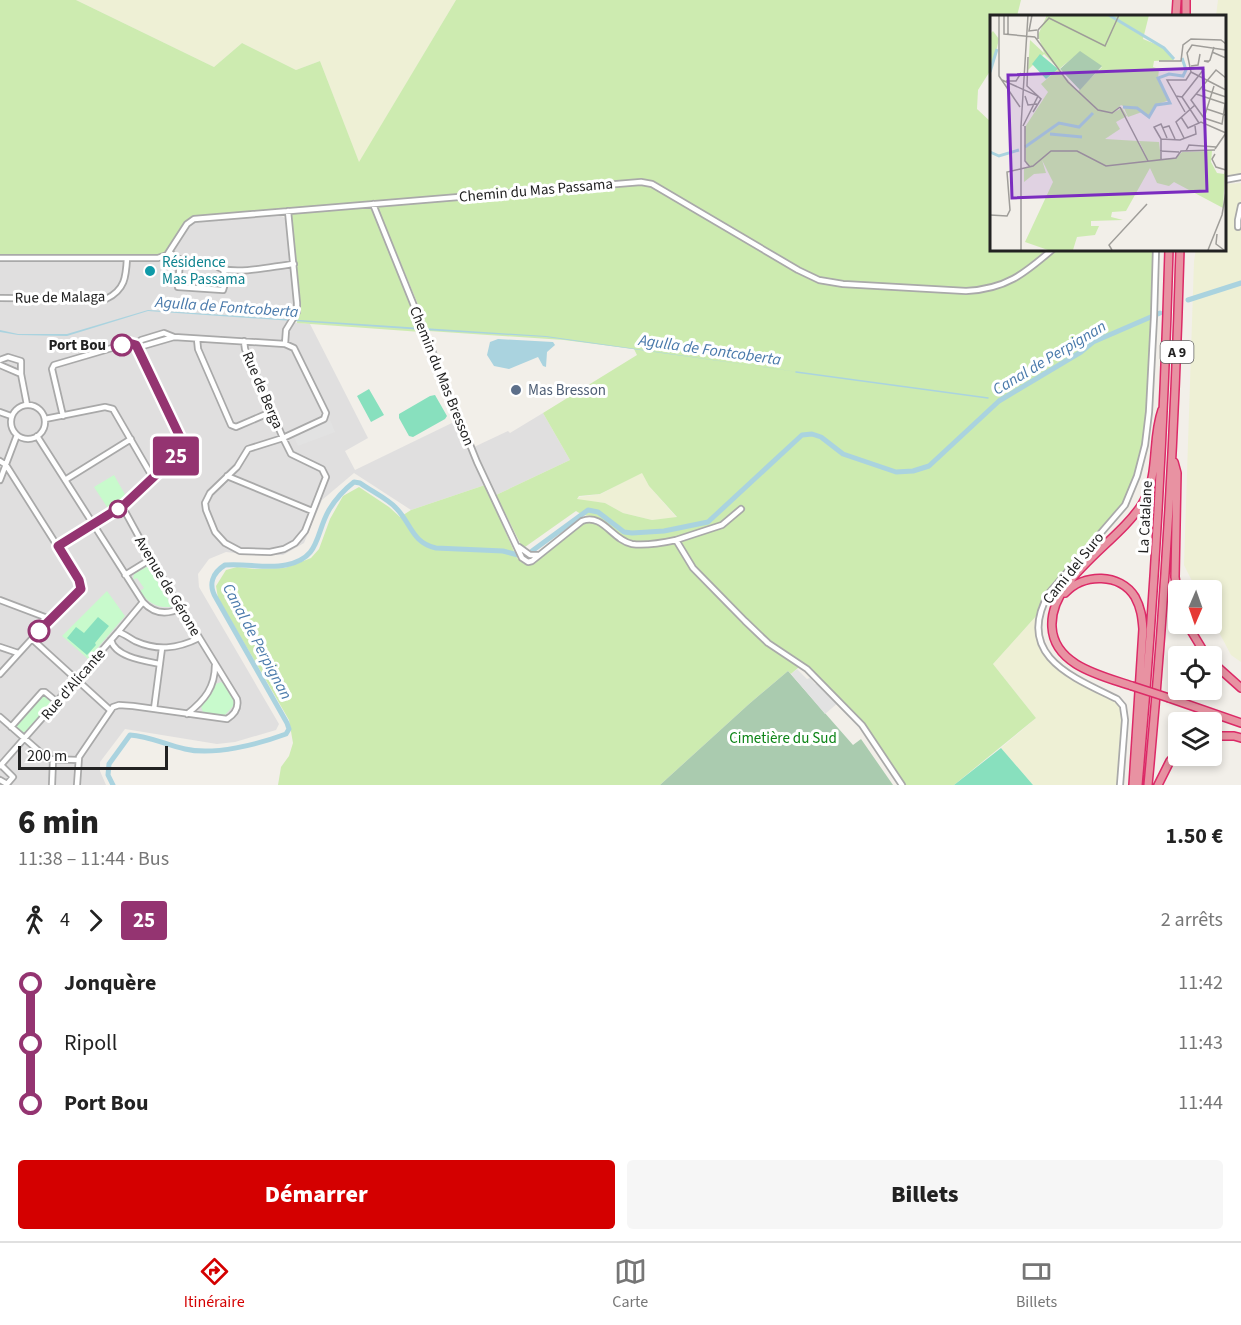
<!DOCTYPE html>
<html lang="fr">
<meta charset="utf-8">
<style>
body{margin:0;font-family:"Source Sans 3",sans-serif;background:#f6f6f6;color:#222;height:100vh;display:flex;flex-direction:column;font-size:22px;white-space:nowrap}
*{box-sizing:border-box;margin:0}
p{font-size:20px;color:#767676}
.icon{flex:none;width:33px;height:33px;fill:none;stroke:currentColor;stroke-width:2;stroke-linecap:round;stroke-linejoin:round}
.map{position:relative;height:785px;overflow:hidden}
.drawer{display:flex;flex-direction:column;background:#fff;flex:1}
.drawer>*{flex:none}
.badge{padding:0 12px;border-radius:4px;font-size:21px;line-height:39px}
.needle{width:39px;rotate:182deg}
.tools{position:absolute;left:1168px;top:580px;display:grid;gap:12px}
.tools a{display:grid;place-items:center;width:54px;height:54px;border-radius:6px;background:#fff;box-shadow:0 3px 9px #0003;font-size:30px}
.scale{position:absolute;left:18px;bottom:15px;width:150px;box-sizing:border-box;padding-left:6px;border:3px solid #222;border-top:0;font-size:16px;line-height:21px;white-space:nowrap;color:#222;-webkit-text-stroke:4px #fff;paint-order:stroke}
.map>.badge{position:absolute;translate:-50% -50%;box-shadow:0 0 0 3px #fff}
.legs{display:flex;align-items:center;gap:9px;height:66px;padding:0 18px;font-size:20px}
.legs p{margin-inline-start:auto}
.summary{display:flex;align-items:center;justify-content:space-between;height:102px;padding:0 18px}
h1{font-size:33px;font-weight:800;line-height:45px}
.primary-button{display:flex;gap:12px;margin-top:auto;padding:12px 18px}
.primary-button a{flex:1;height:69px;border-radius:6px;background:#d40000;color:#fff;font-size:24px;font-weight:800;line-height:69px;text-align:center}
.primary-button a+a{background:#f6f6f6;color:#222}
ul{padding:0 18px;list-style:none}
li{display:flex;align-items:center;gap:21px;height:60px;font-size:22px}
li i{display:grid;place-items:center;width:9px;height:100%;margin:0 8px;background:currentColor}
li i::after{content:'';width:15px;height:15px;margin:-8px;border:4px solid;border-radius:50%;background:#fff}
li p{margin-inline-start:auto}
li:first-child i{background:linear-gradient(#0000 50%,currentColor 0)}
li:last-child i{background:linear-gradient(currentColor 50%,#0000 0)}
.tabs{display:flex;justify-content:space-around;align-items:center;height:84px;border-top:2px solid #e0e0e0;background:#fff;font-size:16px;color:#767676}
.tabs a{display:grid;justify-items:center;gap:3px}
.tabs .active{color:#d40000}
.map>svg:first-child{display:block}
.residential{fill:#e0dfdf}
.farmland{fill:#eef0d5}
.grass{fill:#cdebb0;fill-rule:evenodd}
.cemetery{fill:#aacbaf}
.park{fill:#c8facc}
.pitch{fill:#88e0be}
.parking{fill:#e2e2e2}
.water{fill:#aad3df}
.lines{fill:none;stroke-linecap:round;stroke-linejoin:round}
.stream{stroke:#aad3df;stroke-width:1.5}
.canal{stroke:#aad3df;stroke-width:5}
.minor-casing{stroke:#a9a9a9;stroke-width:8}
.highway-casing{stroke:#dc2a67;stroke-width:10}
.minor{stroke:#fff;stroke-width:4.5}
.highway{stroke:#e892a2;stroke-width:7}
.highway-bridge-casing{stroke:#dc2a67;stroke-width:10;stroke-linecap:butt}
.highway-bridge{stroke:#e892a2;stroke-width:7}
.line-1-casing{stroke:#fff;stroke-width:14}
.line-1{stroke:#943471;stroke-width:9}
.culture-dot{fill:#0f9aa8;stroke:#fff;stroke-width:2}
.stop-1-dot{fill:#fff;stroke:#943471;stroke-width:3}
.service-dot{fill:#5c6f8a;stroke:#fff;stroke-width:2}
.labels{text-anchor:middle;stroke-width:6;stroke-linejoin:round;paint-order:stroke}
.shield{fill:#fff;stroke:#646464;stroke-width:1.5}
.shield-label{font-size:14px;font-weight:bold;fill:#222}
.street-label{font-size:15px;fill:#222;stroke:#fff}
.culture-label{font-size:15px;fill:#0d838f;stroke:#fff;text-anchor:start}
.stop-label{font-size:15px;font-weight:bold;fill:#222;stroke:#fff;text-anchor:end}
.service-label{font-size:15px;fill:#4e5e75;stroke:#fff;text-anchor:start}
.park-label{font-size:15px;fill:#0c8416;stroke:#fff}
.water-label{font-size:16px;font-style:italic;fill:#4a7aab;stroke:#fff}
.inset-river{fill:none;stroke:#aad3df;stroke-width:3}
.inset-road{fill:none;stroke:#9f9d99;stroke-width:1.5}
.view{fill:#7b2cbf;fill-opacity:0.15;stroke:#7b2cbf;stroke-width:3}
.inset-edge{fill:none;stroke:#222;stroke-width:3}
</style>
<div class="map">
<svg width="1241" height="785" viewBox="0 0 1241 785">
<rect width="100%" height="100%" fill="#f2efe9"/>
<!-- residential -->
<path class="residential" d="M 279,215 L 287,219 L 295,306 L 289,322 L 310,324 L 368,438 L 345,451 L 355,470 L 458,420 L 485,485 L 411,510 L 354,473 L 322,500 L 304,543 L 283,555 L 253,555 L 226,552 L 209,559 L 198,574 L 199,587 L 279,724 L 276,730 L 235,742 L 217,744 L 125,729 L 100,762 L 100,771 L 106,785 L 0,785 L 0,261 L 159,260 L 169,257 L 189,226 L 195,222 Z
M 543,413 L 570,460 L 496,495 L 474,447 L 508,431 L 510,433 Z"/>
<!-- farmland -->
<path class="farmland" d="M 76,0 L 456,0 L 359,163 L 320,61 L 296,70 L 242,43 L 214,67 Z
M 1218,0 L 1241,0 L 1241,174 L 1225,177 L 1224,16 L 1216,16 Z
M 1241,183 L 1241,662 L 1231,655 L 1212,619 L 1212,591 L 1197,591 L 1184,565 L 1194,261 L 1196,249 L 1224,249 L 1225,184 Z
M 642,472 L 649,486 L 677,518 L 652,520 L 623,513 L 605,503 L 576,500 L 579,497 L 601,494 Z
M 1037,615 L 1040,645 L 1052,664 L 1067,677 L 1116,701 L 1121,707 L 1123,721 L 1118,785 L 1033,785 L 1001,748 L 1036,718 L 993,664 Z"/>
<!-- grass -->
<path class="grass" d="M 0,0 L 76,0 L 214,67 L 242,43 L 296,70 L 320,61 L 359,162 L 456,0 L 1021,0 L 1017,16 L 992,16 L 992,68 L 978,90 L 977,109 L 992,123 L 992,249 L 1049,249 C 1022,272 1003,287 966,288 L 843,281 L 820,278 L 799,268 L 653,181 L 641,179 L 193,216 L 167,250 L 161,254 L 152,256 L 0,256 Z
M 641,184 L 651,186 L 797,273 L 819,283 L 843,286 L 966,294 C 1008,292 1025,276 1055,249 L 1153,249 L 1152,318 L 1146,412 L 1143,445 L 1135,476 L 1123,503 L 1047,591 L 1039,606 L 1037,615 L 993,664 L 1036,718 L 954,785 L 904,785 L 864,724 L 792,658 L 770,641 L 746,619 L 695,567 L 677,538 C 660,541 635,547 620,536 C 613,531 606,523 598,518 C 590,514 587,518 576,511 L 525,547 L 521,545 L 496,495 L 570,460 L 543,413 L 637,355 L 634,349 L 564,340 L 429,331 L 377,206 ZM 642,473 L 649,486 L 677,517 L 652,520 L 623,513 L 605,503 L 577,499 L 579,496 L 600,494 Z
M 371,207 L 421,332 L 297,323 L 299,300 L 291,214 Z
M 485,485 L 517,558 L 524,564 L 532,565 L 583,523 L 590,520 L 595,521 C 603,528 612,538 622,543 C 637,551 658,545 675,543 L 692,570 L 767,644 L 799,667 L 791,674 L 788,671 L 749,704 L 660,785 L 278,785 L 281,767 L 289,756 L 293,743 L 289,720 L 218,598 L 216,586 L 226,570 L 237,567 L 255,569 L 285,568 L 311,558 L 319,549 L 330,519 L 343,496 L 359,487 L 389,507 L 400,517 L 411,510 Z"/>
<!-- cemetery -->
<path class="cemetery" d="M 788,671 L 853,745 L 861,739 L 893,785 L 660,785 L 749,704 Z"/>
<!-- park -->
<path class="park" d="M 114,475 L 127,498 L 109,510 L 94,487 Z
M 148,566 L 153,567 L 159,578 L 156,579 L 169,601 L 173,600 L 171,607 C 157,608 148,603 140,591 L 144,588 L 137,578 L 133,580 L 134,574 Z
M 107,591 L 125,616 L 88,659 L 62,636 Z
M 221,682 C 228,686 234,698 234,705 L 225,715 L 203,713 L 201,706 L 212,693 L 216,684 Z
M 44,695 L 50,699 L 50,705 L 26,731 L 22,733 L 17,730 L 16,724 Z"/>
<!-- pitch -->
<path class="pitch" d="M 369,389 L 384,415 L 371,422 L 357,396 Z
M 435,395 L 447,416 L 445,419 L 413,437 L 409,436 L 399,418 L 399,414 L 430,396 Z
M 98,617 L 109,626 L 95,643 L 96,645 L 87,655 L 67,638 L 76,627 L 84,633 Z
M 1001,748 L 1033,785 L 954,785 Z"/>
<!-- parking -->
<path class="parking" d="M 330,420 L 335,432 L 298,446 L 293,434 Z
M 797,669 L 807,679 L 810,678 L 815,684 L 819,682 L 839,702 L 825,714 L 791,674 Z"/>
<!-- water -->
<path class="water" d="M 148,310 L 422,328 L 423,330 L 148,311 L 67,336 L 18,335 L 0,332 L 0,330 L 18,334 L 67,334 Z
M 423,328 L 546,336 L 798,372 L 546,337 L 424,330 Z
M 498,339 L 553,342 L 555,345 L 547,352 L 546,367 L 543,366 L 538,357 L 509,369 L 494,366 L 487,355 L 490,342 Z"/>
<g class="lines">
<!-- stream -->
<path class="stream" d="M 796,372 L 988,398"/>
<!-- canal -->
<path class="canal" d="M 1188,300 L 1241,283
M 532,551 L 588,510 L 598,512 L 624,532 L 632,533 L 664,531 L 708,522 L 802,435 L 812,434 L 821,437 L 843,454 L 896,472 L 913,471 L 929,466 L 999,401 L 1081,352 L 1093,342 L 1160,313
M 113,785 L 108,775 L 109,764 L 130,735 C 149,736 166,745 185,749 C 214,756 259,744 286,734 L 289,729 L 287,723 L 216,598 C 208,585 212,573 225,565 C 245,563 266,569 286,565 C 321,558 315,534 329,510 C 335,500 345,489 354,482 L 360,483 C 371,491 388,499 396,508 C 411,523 412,543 436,548 L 503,551 L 518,555"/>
<defs>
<path id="minor" d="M 1224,180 L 1241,177
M 373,204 L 477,462 L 522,558 L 528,562 L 532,561 L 582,521 C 603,513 612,540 632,544 C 646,546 662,543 676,540 L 693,568 L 745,621 L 768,643 L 807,669 L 862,725 L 902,785
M 1238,227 L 1238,220 L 1241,206
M 169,252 C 189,268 192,261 214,265 C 220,267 216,267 222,269 C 242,274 274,266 294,264
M 0,258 L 158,258 L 167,255 L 187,224 L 194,219 L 641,182 L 652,184 L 798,270 L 819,280 L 843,284 L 966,291 C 1006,289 1024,274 1053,249
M 180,261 L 178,287 L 223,290 L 226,280 L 223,269
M 0,298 L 106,299 C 125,290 126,277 127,258
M 197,339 L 198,349 L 231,425 L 236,427 L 271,412
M 285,344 L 286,330 L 297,312 L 297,303 L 288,211
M 136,345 L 141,340 L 164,333 L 174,337 L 285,344 L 294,348 L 326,413 L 324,419 L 283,438 L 245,349 L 244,341
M 0,360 L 8,357 L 21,361 L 21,374 L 0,365
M 21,374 L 27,405
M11 422a17 17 0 1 1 34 0a17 17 0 1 1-34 0Z
M 0,412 L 11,416
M 63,416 L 52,369 L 54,365 L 129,343 L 143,346 L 174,337
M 45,419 L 105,407 L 113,409 L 153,478
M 37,436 L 143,602 C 154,614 167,615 181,608
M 283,438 L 291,454 L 322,469 L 326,477 L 305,531 L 295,543 L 284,549 L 270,552 L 240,551 L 225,543 L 215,532 L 206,510 L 205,503 L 210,493 L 237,467 L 248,449 Z
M 0,461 L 6,465 L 82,585 L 79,593 L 50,619 L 0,674
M 227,476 L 312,511
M 0,480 L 17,435
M 65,480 L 131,439
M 676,540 L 722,525 L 741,509
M 58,547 L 124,505 L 179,453 L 182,444 L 181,439 L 136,345
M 519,547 L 530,555 L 538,555
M 125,575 L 151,559
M 0,600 L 50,619
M 118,632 C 125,634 129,638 135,641 C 157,651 177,649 199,638
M 32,639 L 110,710
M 111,640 C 115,657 145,661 160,664
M 0,647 L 18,653
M 154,709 L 162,648
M 187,714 C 205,700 215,687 215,665
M 0,717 L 48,759 L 78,760
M 11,727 L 42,692 L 45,692 L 57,702
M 0,766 L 118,632 L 143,602
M 0,780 L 7,784 L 13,777 L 1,765
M 52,785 L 53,760
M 77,785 L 79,757 L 113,707 L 119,705 L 133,706 L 227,719 C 235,714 239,708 237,699 L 151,559 L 122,506
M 1120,785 L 1125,720 L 1123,706 L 1117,699 C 1072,677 1014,655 1049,593 L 1125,505 L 1137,476 L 1145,445 L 1149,412 L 1154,317 L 1156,249"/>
<path id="highway" d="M 1176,16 L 1177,0
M 1186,16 L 1186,0
M 1174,462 L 1177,473 L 1175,577 L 1179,603
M 1065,593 C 1084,573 1120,573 1135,597 C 1141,608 1142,617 1143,629 L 1133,785
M 1187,624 L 1207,657
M 1212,662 L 1241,688
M 1132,686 C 1103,676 1054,666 1052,627 C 1049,579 1118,543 1142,504 C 1160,475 1151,441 1162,410
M 1169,698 L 1241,723
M 1212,736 L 1234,736 L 1241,738
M 1138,785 C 1154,606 1164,428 1169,249
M 1148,785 C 1165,607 1175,428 1180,249
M 1158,785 L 1170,761 L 1179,751"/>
</defs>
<!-- minor casing -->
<use href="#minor" class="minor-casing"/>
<!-- highway casing -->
<use href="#highway" class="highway-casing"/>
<!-- minor -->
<use href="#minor" class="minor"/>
<!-- highway -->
<use href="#highway" class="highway"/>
<defs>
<path id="highway-bridge" d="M 1132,686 L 1169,698"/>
</defs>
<!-- highway-bridge casing -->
<use href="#highway-bridge" class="highway-bridge-casing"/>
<!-- highway-bridge -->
<use href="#highway-bridge" class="highway-bridge"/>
</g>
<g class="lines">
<defs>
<path id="line-1" d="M 39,631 L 81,589 L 79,580 L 58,546 L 124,505 L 179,453 L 182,448 L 181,439 L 136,345 L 129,343 L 122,345"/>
</defs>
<!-- line-1 casing -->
<use href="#line-1" class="line-1-casing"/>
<!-- line-1 -->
<use href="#line-1" class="line-1"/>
</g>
<!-- markers -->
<circle class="culture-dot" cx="150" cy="271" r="6"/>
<g class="stop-1-dot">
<circle cx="122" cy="345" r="10"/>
<circle cx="118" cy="509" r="8"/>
<circle cx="39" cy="631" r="10"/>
</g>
<circle class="service-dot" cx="516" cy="390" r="6"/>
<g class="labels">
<!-- shield labels -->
<rect class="shield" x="1160.5" y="341" width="33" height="22" rx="4.5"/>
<g class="shield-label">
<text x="1177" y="357">A 9</text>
</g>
<!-- street labels -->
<g class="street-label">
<text transform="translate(536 190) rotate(-5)" y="5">Chemin du Mas Passama</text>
<text transform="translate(60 297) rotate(-1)" y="5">Rue de Malaga</text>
<text transform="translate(442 376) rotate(68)" y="5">Chemin du Mas Bresson</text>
<text transform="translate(263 390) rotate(67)" y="5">Rue de Berga</text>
<text transform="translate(1145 517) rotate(-87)" y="5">La Catalane</text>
<text transform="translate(1073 568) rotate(-51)" y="5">Cami del Suro</text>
<text transform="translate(168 586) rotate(59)" y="5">Avenue de Gérone</text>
<text transform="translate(73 684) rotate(-49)" y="5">Rue d'Alicante</text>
</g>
<!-- culture labels -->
<g class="culture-label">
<text x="162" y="267">Résidence<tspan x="162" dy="17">Mas Passama</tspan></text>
</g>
<!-- stop labels -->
<g class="stop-label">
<text x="106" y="350">Port Bou</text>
</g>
<!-- service labels -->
<g class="service-label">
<text x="528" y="395">Mas Bresson</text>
</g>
<!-- park labels -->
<g class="park-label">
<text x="783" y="743">Cimetière du Sud</text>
</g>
<!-- water labels -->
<g class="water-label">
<text transform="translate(227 306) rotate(4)" y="6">Agulla de Fontcoberta</text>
<text transform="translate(710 349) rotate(8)" y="6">Agulla de Fontcoberta</text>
<text transform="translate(1049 357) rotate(-31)" y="6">Canal de Perpignan</text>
<text transform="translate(258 641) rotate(62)" y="6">Canal de Perpignan</text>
</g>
</g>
<!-- overview -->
<g transform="translate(990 15)">
<rect width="236" height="236" fill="#f2efe9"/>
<path d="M 57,0 L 159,0 L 153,24 L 175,33 L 184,45 L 164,46 L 163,52 L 169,54 L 168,64 L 180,85 L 165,90 L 158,101 L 152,97 L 138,102 L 133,91 L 131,90 L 122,98 L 132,93 L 137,101 L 126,107 L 130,114 L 115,124 L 148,126 L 157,143 L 149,126 L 169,127 L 171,144 L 186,143 L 192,137 L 222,136 L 221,147 L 227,158 L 234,159 L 235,156 L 233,193 L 184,167 L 179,171 L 167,168 L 160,153 L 136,196 L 122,197 L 121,202 L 133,205 L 101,206 L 101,211 L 109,211 L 105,220 L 87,222 L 83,235 L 58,235 L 35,227 L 63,167 L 52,145 L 56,158 L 44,159 L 34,167 L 34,153 L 40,152 L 36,149 L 35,112 L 58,77 L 51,69 L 68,54 L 88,76 L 112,52 L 90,37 L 69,54 L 54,39 L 38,55 L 40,25 L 54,38 L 48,20 ZM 3,16 L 9,24 L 0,61 L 0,19 Z" fill="#cdebb0"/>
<path d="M 90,36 L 112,51 L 90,75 L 70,54 Z" fill="#aacbaf"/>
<path d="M 50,39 L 68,54 L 56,64 L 42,49 Z" fill="#88e0be"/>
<path class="inset-river" d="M 119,0 L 174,33 L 184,44M 0,57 L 7,34M 133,92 L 147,93 L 159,102 L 166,90 L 180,88 L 168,63 L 179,59 L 193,61 L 196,55 L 192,43M 60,119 L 92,122M 35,132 L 69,108 L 89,112 L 103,98M 0,137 L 9,141 L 29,135"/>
<path class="inset-road" d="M 9,0 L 9,61 L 30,92M 14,0 L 14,19 L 45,22M 18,0 L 18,19M 42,0 L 39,16 L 47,15M 45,22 L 78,67 L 108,95 L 122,98 L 130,92M 48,24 L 48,15 L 59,3 L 115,31 L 129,0M 222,37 L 236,43 L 236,50M 38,42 L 37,71 L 51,84 L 43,97M 169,46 L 191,46 L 193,30 L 201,24 L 231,25 L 236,29M 219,46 L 214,46 L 218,47 L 220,45 L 224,32M 201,51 L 208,50 L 210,39M 201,57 L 236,75M 12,65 L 48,81 L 33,111M 16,66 L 26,66 L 31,58M 212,74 L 236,82M 206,79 L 236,89M 35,81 L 38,90 L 47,89M 186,81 L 192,82 L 209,108M 192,82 L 214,54M 235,89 L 232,109 L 214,103 L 201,85 L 226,55 L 236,63M 130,92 L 158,146M 217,94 L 235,100M 195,97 L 177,65 L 196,65 L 201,57 L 197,38 L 202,30 L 236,35M 191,102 L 198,113 L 211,107 L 236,118M 214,103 L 224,71M 35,111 L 35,146 L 40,152M 172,113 L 179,111 L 185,124M 194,123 L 186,107 L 205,90M 171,124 L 190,125 L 206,119 L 205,111M 171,124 L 164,112 L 171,109 L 177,123M 171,124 L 171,144M 225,134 L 236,118M 170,136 L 189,137M 196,136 L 199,130 L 226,132M 225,139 L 222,144 L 226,152 L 236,155M 0,200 L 17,201 L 20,195 L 17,157 L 43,151 L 61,136 L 87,136 L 116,151 L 186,143 L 191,136 L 225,135M 227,219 L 226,229 L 234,235M 31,235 L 31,111 L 38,0M 122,235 L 119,230 L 157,189M 218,235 L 232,200 L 236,177"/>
<path class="view" d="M 213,53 L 217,176 L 22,183 L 18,60 Z"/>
<rect width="236" height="236" class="inset-edge"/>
</g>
</svg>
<div class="tools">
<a><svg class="needle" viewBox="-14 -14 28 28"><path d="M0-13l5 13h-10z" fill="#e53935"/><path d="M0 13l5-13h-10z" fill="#767676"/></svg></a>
<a><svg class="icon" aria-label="locate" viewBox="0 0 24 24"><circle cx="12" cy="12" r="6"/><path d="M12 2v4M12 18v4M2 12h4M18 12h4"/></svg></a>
<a><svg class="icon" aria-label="layers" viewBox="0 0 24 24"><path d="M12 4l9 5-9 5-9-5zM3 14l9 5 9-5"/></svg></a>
</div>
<div class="scale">200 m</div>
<b class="badge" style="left:176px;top:456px;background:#943471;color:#fff">25</b>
</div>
<section class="drawer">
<div class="summary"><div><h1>6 min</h1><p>11:38 – 11:44 · Bus</p></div><b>1.50 €</b></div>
<div class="legs"><svg class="icon" aria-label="walk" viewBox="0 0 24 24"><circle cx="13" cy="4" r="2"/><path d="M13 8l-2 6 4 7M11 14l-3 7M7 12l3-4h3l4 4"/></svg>4<svg class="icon" aria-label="forward" viewBox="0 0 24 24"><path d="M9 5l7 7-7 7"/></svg><b class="badge" style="background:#943471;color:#fff">25</b><p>2 arrêts</p></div>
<ul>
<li><i style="color:#943471"></i><b>Jonquère</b><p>11:42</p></li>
<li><i style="color:#943471"></i><span>Ripoll</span><p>11:43</p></li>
<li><i style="color:#943471"></i><b>Port Bou</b><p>11:44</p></li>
</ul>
<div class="primary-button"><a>Démarrer</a><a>Billets</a></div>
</section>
<nav class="tabs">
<a class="active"><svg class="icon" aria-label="directions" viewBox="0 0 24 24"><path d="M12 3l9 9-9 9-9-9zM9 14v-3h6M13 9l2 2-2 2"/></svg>Itinéraire</a>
<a><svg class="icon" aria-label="map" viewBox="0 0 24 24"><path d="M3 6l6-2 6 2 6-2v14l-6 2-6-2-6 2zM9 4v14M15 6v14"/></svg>Carte</a>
<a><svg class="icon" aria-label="tickets" viewBox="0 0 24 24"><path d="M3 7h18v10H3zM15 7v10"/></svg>Billets</a>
</nav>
